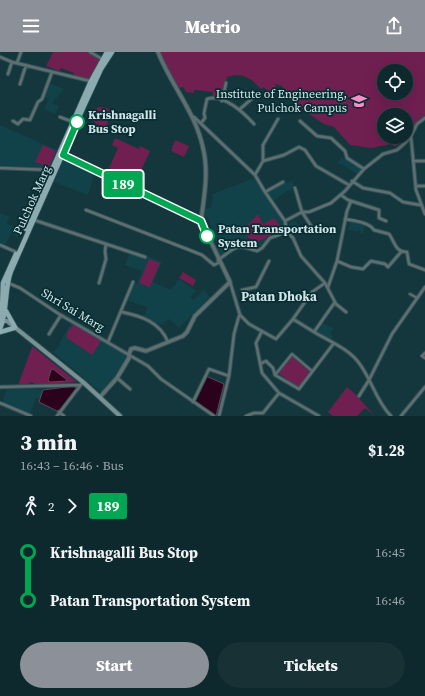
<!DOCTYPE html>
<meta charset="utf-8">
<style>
body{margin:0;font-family:"Source Serif 4",serif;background:#173135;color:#f1f3f6;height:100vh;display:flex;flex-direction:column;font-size:15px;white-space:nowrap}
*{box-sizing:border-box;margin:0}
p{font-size:13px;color:#9ba6aa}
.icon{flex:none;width:22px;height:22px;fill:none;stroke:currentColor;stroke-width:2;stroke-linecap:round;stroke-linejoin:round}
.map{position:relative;height:364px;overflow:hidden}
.side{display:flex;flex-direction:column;background:#0e292d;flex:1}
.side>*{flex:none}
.badge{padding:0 8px;border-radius:3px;font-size:14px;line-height:26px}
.buttons{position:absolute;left:377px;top:12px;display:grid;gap:8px}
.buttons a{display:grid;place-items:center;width:36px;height:36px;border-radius:50%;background:#0e292d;box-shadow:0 4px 16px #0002,0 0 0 1px #2e4549;font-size:20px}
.map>.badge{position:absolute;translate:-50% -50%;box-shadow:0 0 0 2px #fff}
.legs{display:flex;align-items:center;gap:6px;height:44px;padding:0 20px;font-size:13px}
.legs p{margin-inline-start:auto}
.head{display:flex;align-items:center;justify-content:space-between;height:68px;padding:0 20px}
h1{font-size:22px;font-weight:800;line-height:30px}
.action{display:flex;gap:8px;margin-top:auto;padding:8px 20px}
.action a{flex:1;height:46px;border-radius:24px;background:#8c9099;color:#fff;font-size:16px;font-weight:800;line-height:46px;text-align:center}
.action a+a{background:#173135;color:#f1f3f6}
ul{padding:0 20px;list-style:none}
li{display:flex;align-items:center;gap:14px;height:48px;font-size:15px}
li i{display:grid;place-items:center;width:6px;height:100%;margin:0 5px;background:currentColor}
li i::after{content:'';width:10px;height:10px;margin:-5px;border:3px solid;border-radius:50%;background:#0e292d}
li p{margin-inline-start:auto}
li:first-child i{background:linear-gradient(#0000 50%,currentColor 0)}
li:last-child i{background:linear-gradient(currentColor 50%,#0000 0)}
header{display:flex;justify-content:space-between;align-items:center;height:52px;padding:0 20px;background:#8c9099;color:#fff;font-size:18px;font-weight:800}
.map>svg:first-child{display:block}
.built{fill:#124249}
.green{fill:#701f51;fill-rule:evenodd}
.water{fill:#2b021c;stroke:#5d465a}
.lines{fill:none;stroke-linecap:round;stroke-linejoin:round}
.pedestrian-casing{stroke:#325358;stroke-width:4}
.minor-casing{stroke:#325358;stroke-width:4.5}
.tertiary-casing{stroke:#325358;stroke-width:5.5}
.secondary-casing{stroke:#325358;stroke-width:6}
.primary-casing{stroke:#325358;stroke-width:6}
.pedestrian{stroke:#5f6e71;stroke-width:2}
.minor{stroke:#5f6e71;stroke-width:2.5}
.tertiary{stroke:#5f6e71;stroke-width:3.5}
.secondary{stroke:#789195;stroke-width:4}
.primary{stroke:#8babb0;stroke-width:4.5}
.line-1-casing{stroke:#fff;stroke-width:9}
.line-1{stroke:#00a651;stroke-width:6}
.stop-1-dot{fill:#fff;stroke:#00a651;stroke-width:2}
.labels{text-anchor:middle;stroke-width:3.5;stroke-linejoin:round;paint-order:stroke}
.poi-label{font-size:12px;fill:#d2e6e9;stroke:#072d32;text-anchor:end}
.stop-label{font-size:12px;font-weight:bold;fill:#d2e6e9;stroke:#072d32;text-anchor:start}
.street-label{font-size:12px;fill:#d2e6e9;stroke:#072d32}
.neighbourhood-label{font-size:13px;font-weight:bold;fill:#d2e6e9;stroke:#072d32}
</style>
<header><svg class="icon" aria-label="menu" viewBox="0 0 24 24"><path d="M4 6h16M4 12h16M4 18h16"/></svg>Metrio<svg class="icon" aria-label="share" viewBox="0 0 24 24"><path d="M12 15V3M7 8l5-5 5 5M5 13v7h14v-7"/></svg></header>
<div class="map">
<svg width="425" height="364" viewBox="0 0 425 364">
<rect width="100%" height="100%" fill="#13373c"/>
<!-- built -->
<path class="built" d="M 49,31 L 64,37 L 52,51 L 59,54 L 55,62 L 44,57 L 49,47 L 44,45 Z
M 0,73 L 59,99 L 51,116 L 0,113 Z
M 341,106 L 349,109 L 362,117 L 357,122 L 341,112 L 337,112 Z
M 63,107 L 95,120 L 88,143 L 54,130 Z
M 254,126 L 263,141 L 282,167 L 286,175 L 285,179 L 267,186 L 259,195 L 241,191 L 235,193 L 219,205 L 214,194 L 217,193 L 208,165 L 204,165 L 204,156 L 211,156 L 213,142 Z
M 293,129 L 294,137 L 287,139 L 272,150 L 266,141 L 284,131 Z
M 0,161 L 10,165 L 6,171 L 22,178 L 18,185 L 11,182 L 5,193 L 0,190 Z
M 294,168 L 302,176 L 290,183 L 286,174 Z
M 351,169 L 365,174 L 363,182 L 360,181 L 361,179 L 358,178 L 357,180 L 348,177 Z
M 130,201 L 146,207 L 148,204 L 162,210 L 153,230 L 171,238 L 179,227 L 196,239 L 190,245 L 194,248 L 203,238 L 210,245 L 179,276 L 169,267 L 162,273 L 144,265 L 147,255 L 127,248 L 133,231 L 137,232 L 142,219 L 125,213 Z
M 72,270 L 127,302 L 129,307 L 102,341 L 53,300 L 59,295 L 60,290 Z
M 322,271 L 333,276 L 330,282 L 333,284 L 330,288 L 316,278 Z
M 7,336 L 43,338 L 41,347 L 36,346 L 30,362 L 2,352 Z"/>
<!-- green -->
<path class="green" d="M 53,0 L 90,0 L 102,7 L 91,29 L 73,24 L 74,21 L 61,16 L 59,19 L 46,14 Z
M 160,0 L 425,0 L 425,64 C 413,74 406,85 395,95 L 392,92 L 371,96 L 350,93 L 334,75 L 324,72 L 297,54 L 282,34 L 275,32 L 277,37 L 270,42 L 264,35 L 261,37 C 251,26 242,20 227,25 L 223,47 L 212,45 L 213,40 L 195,38 L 193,41 L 186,40 L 183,35 L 177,37 ZM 384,19 L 406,19 L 406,41 L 384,41 ZM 384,63 L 406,63 L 406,85 L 384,85 Z
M 99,55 L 107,56 L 113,60 L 108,67 L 107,76 C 98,73 91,71 90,60 Z
M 115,86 L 139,97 L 140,94 L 150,99 L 139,123 L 137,123 L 131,132 L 114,124 L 115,119 L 109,116 L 118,96 L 112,93 Z
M 175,88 L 189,94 L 184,105 L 171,99 Z
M 43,93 L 56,99 L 49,115 L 35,110 Z
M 258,162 L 263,172 L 274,166 L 282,177 L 254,192 L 242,179 Z
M 149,207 L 160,211 L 150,235 L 139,231 Z
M 183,220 L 196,228 L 193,234 L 179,226 Z
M 74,272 L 101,289 L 92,303 L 67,286 L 67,280 Z
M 32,295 L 33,295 L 77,330 L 34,333 L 34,331 L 30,330 L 29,333 L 18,333 Z
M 293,301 L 312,317 L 298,336 L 277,320 Z
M 347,335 C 359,344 365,354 375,364 L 365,356 L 357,364 L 333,364 L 328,360 Z"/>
<!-- water -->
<path class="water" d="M 53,317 L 67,328 L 67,329 L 50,330 L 48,328 L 51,318 Z
M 206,324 L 224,332 L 216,364 L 195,350 Z
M 74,334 L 77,337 L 59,360 L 39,350 L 43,338 Z"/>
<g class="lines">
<defs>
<path id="pedestrian" d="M 410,242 L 417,246
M 275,323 L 292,302 L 312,319"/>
<path id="minor" d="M 90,0 L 102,7
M 0,5 L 12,10 L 90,29
M 17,11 L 21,0
M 8,22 L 12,10
M 20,32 L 26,13
M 222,49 L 226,31
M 240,57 L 255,44
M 60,65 L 73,70
M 194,65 L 255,123 L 265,140 L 285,169 L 287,180 L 293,186 L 301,204 L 325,231 L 336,252 L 346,260
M 13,69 L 18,72 L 23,67 L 30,68 L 38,50 L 42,47 L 52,20
M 300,69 L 317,84 L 331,86 L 345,99 L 347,106 L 364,117
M 201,71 L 205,66 L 204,61 L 207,47 C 223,41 244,61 254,72
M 411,85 L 416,138 L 425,162
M 263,109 L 284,103 L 299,95 L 305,98 L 316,114 L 349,133
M 414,109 L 425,109
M 0,116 L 51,118
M 255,123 L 263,109 L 263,93 L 278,67
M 352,129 L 363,136 L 390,141 L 403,150 L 420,153
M 416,134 L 425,134
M 295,136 L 302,160 L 315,180
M 265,140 L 283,130
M 341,143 L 348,148 L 379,158 L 379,166 L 386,169
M 86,158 L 192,199 L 202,203 L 214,213 L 220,210
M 345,167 C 354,169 369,170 374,178 L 389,182 C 395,190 395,200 407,200 L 409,212 L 425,218
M 34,168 L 145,205
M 285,169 L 302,160 L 309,160 L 331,151 L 345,139 L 364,117 L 383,102 L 397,98 L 404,92 L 411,84 L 417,72 L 425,66
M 0,193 L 16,200
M 218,208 C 237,195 234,191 257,199 L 262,196 L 270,186 L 287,180
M 337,209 L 351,215 L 363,217 L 371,209 L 385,212 L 388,215 L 401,200
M 230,230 L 240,263 L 249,272 L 276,287 L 293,267 L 314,280 L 335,250
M 8,231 L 20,236 L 59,262 L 148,314 L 161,327 L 214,364
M 99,231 L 106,207 L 105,199 L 106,192
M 328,235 L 337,209 L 347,159 L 351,149
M 242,238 L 256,235 L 269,209
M 122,260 C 141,264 160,270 168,290
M 293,267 L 312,240 L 325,231
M 262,279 L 256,291 L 262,321 L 279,341 L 319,364
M 314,280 C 329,289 349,297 359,311 C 372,328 376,349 391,364
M 49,282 L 61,263
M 108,290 L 133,230
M 425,301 L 422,304 L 425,306
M 260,312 L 266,309 L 273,316 L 275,323 L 299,337 L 334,291
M 117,326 L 130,337
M 0,335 L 81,333
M 359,344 L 369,328 L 392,282 L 425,235
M 193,350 L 209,317 L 229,324
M 0,351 L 31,364
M 59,360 L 64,364
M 57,364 L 83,330
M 219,364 L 229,324 L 234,282 L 239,264
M 246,364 L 254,361 L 263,361 L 279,341
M 401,364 L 425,335"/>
<path id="tertiary" d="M 158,0 C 171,33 196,61 203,96 C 209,120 204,145 201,169
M 63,103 L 201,169
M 100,345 L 117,326 L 129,306 L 129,302 L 131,297 L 135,296 L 146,299 L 183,284 L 187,280 L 195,264 L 230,230 L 201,169"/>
<path id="secondary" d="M 1,269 L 7,269 L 83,330 L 120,364"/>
<path id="primary" d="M 26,177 L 91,29 L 107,0
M 6,259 L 15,275
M 0,269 L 2,257 L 3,231 L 16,202
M 0,277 C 8,258 4,238 11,219 L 83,56 L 101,17 L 112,0
M 0,280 L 14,276"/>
</defs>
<!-- pedestrian casing -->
<use href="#pedestrian" class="pedestrian-casing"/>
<!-- minor casing -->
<use href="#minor" class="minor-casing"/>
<!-- tertiary casing -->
<use href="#tertiary" class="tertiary-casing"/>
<!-- secondary casing -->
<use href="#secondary" class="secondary-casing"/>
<!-- primary casing -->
<use href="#primary" class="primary-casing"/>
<!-- pedestrian -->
<use href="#pedestrian" class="pedestrian"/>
<!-- minor -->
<use href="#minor" class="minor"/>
<!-- tertiary -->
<use href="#tertiary" class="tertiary"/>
<!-- secondary -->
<use href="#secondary" class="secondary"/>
<!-- primary -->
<use href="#primary" class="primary"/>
</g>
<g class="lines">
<defs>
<path id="line-1" d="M 77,70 L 63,103 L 201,169 L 207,184"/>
</defs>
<!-- line-1 casing -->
<use href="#line-1" class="line-1-casing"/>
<!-- line-1 -->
<use href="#line-1" class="line-1"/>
</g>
<!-- icons -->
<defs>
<symbol id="university-bare" viewBox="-9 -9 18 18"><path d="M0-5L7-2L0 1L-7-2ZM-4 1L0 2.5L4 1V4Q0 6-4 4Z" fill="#f98fc9" stroke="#072d32" stroke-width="2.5" paint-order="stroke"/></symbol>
</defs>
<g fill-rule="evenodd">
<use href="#university-bare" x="348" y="38" width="22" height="22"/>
</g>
<!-- markers -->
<g class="stop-1-dot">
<circle cx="77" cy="70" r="7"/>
<circle cx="207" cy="184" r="7"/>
</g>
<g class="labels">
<!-- poi labels -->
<g class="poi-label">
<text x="347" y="46">Institute of Engineering,<tspan x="347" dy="14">Pulchok Campus</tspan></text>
</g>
<!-- stop labels -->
<g class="stop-label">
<text x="88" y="67">Krishnagalli<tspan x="88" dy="14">Bus Stop</tspan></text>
<text x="218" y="181">Patan Transportation<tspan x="218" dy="14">System</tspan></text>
</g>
<!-- street labels -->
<g class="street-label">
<text transform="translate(32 148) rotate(-66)" y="4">Pulchok Marg</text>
<text transform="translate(73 258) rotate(31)" y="4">Shri Sai Marg</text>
</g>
<!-- neighbourhood labels -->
<g class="neighbourhood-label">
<text x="279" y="249">Patan Dhoka</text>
</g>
</g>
</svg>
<div class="buttons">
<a><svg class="icon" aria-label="locate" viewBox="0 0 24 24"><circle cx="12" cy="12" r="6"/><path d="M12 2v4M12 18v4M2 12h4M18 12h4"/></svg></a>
<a><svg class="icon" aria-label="layers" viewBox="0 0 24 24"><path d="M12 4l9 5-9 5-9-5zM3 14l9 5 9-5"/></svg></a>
</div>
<b class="badge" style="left:123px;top:132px;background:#00a651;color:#fff">189</b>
</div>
<section class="side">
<div class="head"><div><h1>3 min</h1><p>16:43 – 16:46 · Bus</p></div><b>$1.28</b></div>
<div class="legs"><svg class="icon" aria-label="walk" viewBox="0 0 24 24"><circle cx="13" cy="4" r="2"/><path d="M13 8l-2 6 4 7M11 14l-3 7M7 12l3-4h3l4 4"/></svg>2<svg class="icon" aria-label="forward" viewBox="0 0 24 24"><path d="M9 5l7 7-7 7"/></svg><b class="badge" style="background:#00a651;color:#fff">189</b></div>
<ul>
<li><i style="color:#00a651"></i><b>Krishnagalli Bus Stop</b><p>16:45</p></li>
<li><i style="color:#00a651"></i><b>Patan Transportation System</b><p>16:46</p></li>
</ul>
<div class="action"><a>Start</a><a>Tickets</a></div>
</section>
